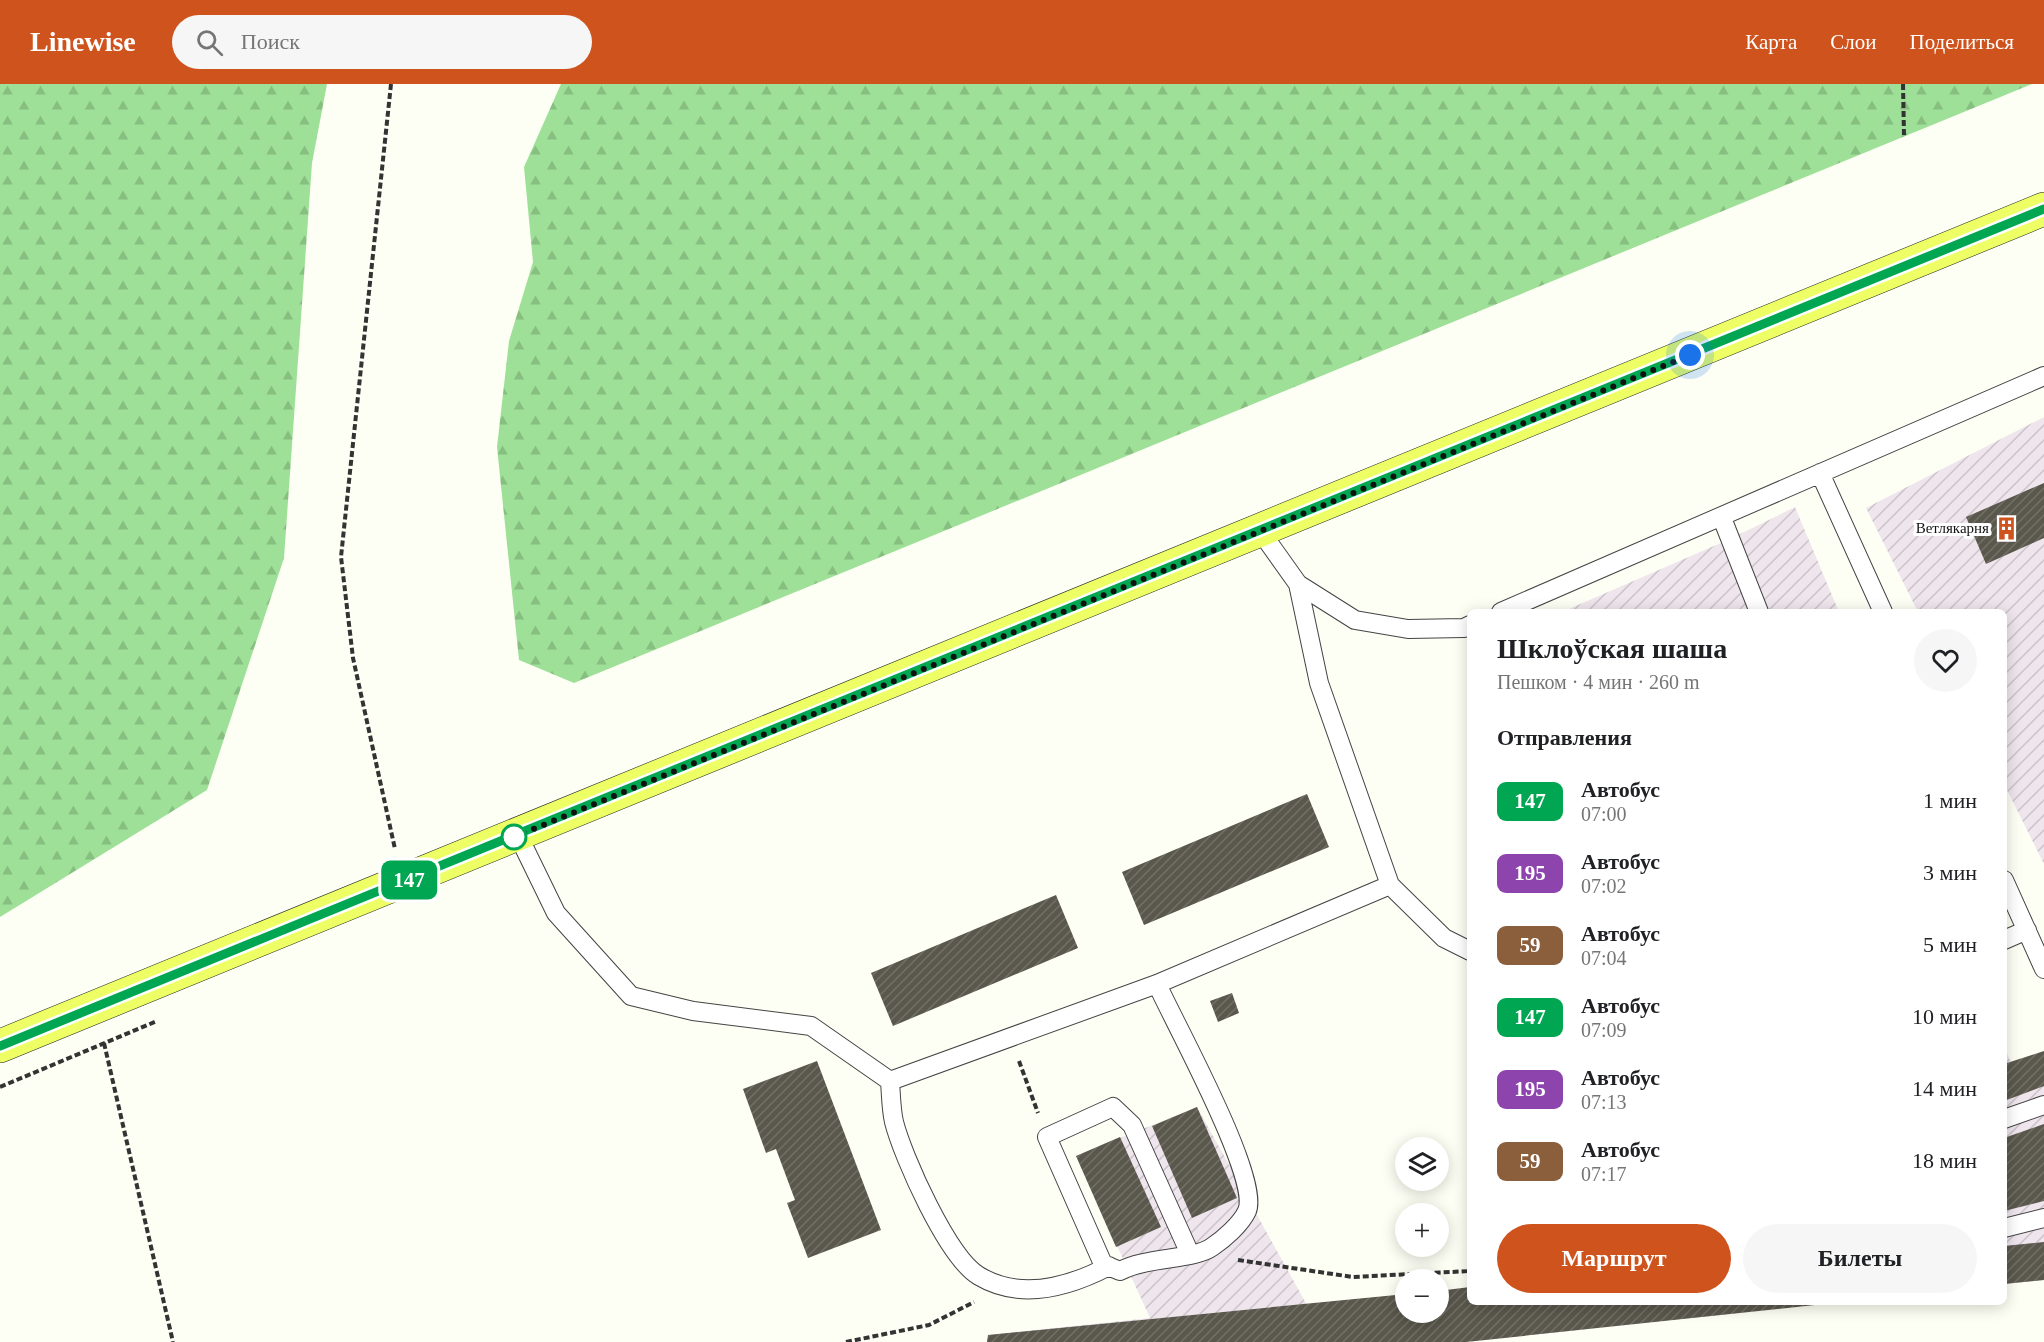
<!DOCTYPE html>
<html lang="ru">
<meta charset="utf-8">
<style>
body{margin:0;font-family:Georgia,serif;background:#f6f6f6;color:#202124;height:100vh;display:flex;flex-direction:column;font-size:22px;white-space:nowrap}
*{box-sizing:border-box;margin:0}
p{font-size:20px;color:#757577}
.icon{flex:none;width:33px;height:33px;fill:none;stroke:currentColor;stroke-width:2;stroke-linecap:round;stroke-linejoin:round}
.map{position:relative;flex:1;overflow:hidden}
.sheet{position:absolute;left:1467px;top:525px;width:540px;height:696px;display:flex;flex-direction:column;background:#fff;border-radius:9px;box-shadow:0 3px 15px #0003}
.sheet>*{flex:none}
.badge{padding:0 12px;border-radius:9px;font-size:21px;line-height:39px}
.controls{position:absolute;left:1395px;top:1053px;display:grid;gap:12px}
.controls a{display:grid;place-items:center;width:54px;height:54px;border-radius:50%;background:#fff;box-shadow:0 3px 15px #0003;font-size:30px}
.you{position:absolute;width:30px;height:30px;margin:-15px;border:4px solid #fff;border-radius:50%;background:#1a73e8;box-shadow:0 0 0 9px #1a73e833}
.map>.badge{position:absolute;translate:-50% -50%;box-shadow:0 0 0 3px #fff}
h2{padding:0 30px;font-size:22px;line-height:54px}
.round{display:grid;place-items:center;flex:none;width:63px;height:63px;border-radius:32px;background:#f6f6f6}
.overview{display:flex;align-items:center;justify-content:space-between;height:102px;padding:0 30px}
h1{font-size:28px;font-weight:700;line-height:45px}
.primary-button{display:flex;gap:12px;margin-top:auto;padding:12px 30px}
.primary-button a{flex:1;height:69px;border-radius:36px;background:#ce531c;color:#fff;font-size:24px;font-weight:700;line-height:69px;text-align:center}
.primary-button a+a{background:#f6f6f6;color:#202124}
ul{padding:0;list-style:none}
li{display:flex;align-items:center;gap:18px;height:72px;padding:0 30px}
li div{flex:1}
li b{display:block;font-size:22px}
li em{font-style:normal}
li .badge{min-width:66px;font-weight:700;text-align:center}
header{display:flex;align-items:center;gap:36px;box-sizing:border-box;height:84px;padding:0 30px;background:#ce531c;color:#fff}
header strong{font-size:28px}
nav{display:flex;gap:33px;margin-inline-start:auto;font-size:21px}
.search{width:420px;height:54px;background:#f6f6f6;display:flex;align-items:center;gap:15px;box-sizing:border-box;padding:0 21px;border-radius:33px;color:#757577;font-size:22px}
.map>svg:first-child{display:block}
.industrial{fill:url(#industrial-furrows)}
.forest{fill:url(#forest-firs)}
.building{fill:url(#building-hatch)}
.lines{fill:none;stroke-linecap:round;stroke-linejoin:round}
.lane-casing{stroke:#444;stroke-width:20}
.primary-casing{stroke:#222;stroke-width:34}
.path{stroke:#333;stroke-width:4;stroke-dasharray:6 3;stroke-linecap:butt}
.lane{stroke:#fff;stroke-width:18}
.primary{stroke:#edff64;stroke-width:33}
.line-casing{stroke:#fff;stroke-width:14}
.line{stroke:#00a651;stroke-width:9}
.walk{stroke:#111;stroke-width:6;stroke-dasharray:0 10.8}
.stop-dot{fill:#fff;stroke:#00a651;stroke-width:3}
.labels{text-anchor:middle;stroke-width:6;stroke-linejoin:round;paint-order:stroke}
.poi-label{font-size:15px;fill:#111;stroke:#fff;text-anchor:end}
</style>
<header>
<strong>Linewise</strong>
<div class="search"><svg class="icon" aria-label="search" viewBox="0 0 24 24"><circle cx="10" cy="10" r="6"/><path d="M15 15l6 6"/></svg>Поиск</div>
<nav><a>Карта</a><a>Слои</a><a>Поделиться</a></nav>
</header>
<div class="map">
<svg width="2044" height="1258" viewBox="0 0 2044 1258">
<defs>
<pattern id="industrial-furrows" width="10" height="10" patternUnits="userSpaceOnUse" patternTransform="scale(1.5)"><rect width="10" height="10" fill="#efe5ed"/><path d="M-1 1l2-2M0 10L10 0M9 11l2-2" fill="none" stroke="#ccc3ca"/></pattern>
<pattern id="forest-firs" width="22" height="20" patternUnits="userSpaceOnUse" patternTransform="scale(1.5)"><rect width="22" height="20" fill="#9ee097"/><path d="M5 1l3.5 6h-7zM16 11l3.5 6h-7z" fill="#87bf81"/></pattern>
<pattern id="building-hatch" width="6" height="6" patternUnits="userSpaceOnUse" patternTransform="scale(1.5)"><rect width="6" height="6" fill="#5a574c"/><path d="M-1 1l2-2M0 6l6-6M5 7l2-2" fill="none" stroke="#726f67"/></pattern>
</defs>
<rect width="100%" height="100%" fill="#fdfff4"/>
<!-- industrial -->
<path class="industrial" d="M 2044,333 L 2044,780 L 2004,700 L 2004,528 L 1918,528 L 1866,424 Z
M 1795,423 L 1839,528 L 1562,528 L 1730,455 Z
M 2004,963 L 2011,978 L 2044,971 L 2044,1196 L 2004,1200 Z
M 1197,1023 L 1307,1221 L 1438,1228 L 1470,1218 L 1838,1218 L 1466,1258 L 987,1258 L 988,1251 L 1150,1234 L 1076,1072 Z"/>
<!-- forest -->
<path class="forest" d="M 0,0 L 327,0 L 312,79 L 284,474 L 207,706 L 0,833 Z
M 561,0 L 2032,0 L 574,599 L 519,576 L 497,363 L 509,257 L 533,178 L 524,83 Z"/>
<!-- building -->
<path class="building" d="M 2044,399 L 2044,454 L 1986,480 L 1966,433 Z
M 1307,710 L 1329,763 L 1144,841 L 1122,788 Z
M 1056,811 L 1078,864 L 893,942 L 871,889 Z
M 1232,909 L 1239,929 L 1218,938 L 1210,917 Z
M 2044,967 L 2044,1002 L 2004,1017 L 2004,980 Z
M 817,977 L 881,1146 L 808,1174 L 787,1119 L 795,1116 L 776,1065 L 766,1069 L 743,1005 Z
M 1197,1023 L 1237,1114 L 1192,1134 L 1152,1042 Z
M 2044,1040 L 2044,1117 L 2004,1127 L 2004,1054 Z
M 1120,1053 L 1161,1143 L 1116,1163 L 1076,1072 Z
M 2044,1158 L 2044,1196 L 2004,1200 L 2004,1162 Z
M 1470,1203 L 1470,1218 L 1824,1220 L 1466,1258 L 987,1258 L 988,1251 L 1406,1210 L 1406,1228 L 1438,1228 L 1438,1207 Z"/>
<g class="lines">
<defs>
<path id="lane" d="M 1820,389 L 1883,528
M 1722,434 L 1759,528
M 1298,500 L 1355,536 L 1408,545 L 1464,544 L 1470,541
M 1501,528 L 2044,292
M 518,751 L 556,829 L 631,912 L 693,927 L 811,942 L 890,997 C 891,1010 891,1025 894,1038 C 903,1073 948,1174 979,1192 C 1021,1217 1069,1203 1109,1182
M 2004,796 L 2044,885
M 1390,801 L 1444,854 L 1470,867
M 2004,856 L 2027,846
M 1157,900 C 1174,938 1261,1095 1247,1127 C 1241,1140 1224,1155 1212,1163 C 1194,1176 1145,1173 1120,1187 L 1103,1180 L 1047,1053 L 1113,1023 L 1132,1041 L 1190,1170
M 890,997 L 1157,900 L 1390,801 L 1319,599 L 1298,500 L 1261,448
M 2004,1035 L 2044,1021
M 2004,1144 L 2044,1134"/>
<path id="primary" d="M 0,962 L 2044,125"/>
</defs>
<!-- lane casing -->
<use href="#lane" class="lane-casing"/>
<!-- primary casing -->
<use href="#primary" class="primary-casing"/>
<!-- path -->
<path class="path" d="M 391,0 L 341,473 L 353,574 L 395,765
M 1903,0 L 1904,52
M 104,959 L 173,1258
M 1019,977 L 1038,1029
M 0,1003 L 157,937
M 1238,1176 L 1353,1193 L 1470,1187
M 846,1258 L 929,1241 L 974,1218"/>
<!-- lane -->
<use href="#lane" class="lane"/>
<!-- primary -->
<use href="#primary" class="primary"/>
</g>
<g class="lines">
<defs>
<path id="line" d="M 0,962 L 2044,125"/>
</defs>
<!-- line casing -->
<use href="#line" class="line-casing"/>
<!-- line -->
<use href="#line" class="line"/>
<!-- walk -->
<path class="walk" d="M 514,753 L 1690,271"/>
</g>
<!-- icons -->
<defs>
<symbol id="building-bare" viewBox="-9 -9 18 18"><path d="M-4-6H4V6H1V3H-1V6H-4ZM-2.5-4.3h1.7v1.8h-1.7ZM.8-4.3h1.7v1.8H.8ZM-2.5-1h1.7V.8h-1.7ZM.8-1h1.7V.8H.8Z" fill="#ce531c" stroke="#fff" stroke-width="2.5" paint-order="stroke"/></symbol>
</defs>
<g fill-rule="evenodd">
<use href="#building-bare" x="1990" y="428" width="33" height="33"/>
</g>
<!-- markers -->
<circle class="stop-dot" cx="514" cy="753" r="12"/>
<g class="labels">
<!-- poi labels -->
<g class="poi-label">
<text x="1989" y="449">Ветлякарня</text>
</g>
</g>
</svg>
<div class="controls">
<a><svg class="icon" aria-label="layers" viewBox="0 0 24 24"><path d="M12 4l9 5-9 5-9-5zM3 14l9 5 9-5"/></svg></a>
<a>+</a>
<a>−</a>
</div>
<div class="you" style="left:1690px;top:271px"></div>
<b class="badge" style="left:409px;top:796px;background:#00a651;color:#fff">147</b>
<section class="sheet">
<div class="overview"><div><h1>Шклоўская шаша</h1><p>Пешком · 4 мин · 260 m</p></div><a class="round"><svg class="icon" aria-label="heart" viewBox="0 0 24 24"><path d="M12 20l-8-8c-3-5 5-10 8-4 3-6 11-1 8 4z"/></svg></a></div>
<h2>Отправления</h2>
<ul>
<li><span class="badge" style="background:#00a651;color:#fff">147</span><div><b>Автобус</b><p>07:00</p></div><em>1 мин</em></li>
<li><span class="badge" style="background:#8e44ad;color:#fff">195</span><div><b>Автобус</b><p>07:02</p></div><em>3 мин</em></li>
<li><span class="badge" style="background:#8b5e3c;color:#fff">59</span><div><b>Автобус</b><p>07:04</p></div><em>5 мин</em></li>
<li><span class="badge" style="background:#00a651;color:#fff">147</span><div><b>Автобус</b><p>07:09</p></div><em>10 мин</em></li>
<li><span class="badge" style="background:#8e44ad;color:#fff">195</span><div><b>Автобус</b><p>07:13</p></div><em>14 мин</em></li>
<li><span class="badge" style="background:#8b5e3c;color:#fff">59</span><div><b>Автобус</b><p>07:17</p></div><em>18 мин</em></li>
</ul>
<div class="primary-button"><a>Маршрут</a><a>Билеты</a></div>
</section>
</div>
